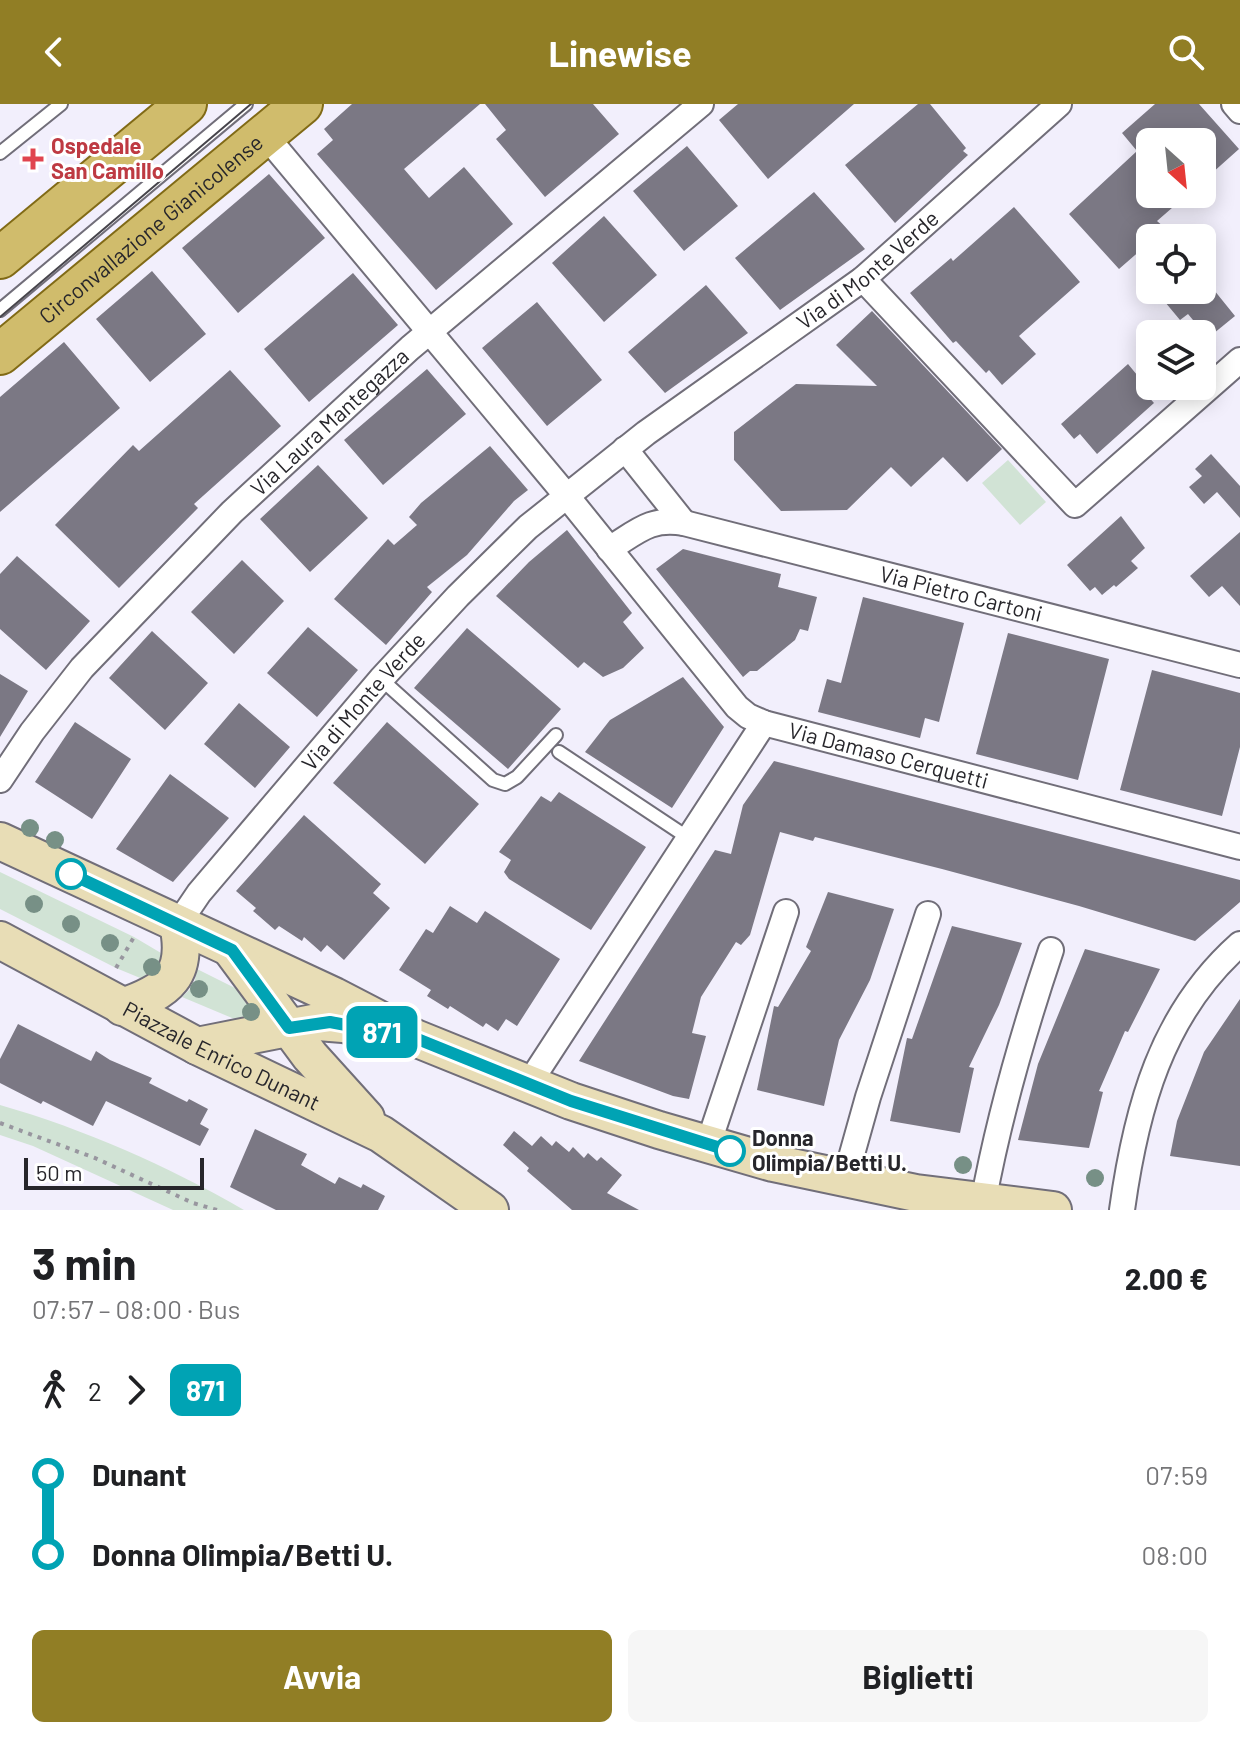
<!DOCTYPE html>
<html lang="it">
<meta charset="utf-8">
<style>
body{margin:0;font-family:Barlow,sans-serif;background:#f6f6f6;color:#202124;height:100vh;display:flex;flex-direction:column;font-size:30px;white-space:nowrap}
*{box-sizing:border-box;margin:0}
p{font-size:26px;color:#757577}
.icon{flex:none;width:44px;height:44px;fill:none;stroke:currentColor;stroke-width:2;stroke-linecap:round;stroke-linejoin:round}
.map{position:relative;height:1106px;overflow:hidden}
.drawer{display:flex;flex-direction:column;background:#fff;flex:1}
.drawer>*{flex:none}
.badge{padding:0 16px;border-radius:12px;font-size:28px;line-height:52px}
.needle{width:52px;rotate:153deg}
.fabs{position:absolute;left:1136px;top:24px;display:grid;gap:16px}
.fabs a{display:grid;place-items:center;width:80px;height:80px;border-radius:12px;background:#fff;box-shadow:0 4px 20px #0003;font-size:40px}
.scale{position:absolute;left:24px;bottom:20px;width:180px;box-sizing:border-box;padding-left:8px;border:4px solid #27262b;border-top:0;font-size:22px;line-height:28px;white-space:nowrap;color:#27262b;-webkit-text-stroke:6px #fff;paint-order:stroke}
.map>.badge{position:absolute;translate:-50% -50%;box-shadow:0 0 0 4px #fff}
.legs{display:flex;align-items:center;gap:12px;height:88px;padding:0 32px;font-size:26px}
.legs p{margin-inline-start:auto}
.overview{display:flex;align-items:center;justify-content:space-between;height:136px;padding:0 32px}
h1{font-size:44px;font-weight:700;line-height:60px}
.primary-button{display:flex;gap:16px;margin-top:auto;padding:16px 32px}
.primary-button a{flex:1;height:92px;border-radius:12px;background:#917e25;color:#fff;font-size:32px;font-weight:700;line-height:92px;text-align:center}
.primary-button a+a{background:#f6f6f6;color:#202124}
ul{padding:0 32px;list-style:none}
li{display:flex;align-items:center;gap:28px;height:80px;font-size:30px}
li i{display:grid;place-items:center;width:12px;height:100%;margin:0 10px;background:currentColor}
li i::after{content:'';width:20px;height:20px;margin:-10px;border:6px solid;border-radius:50%;background:#fff}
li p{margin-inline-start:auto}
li:first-child i{background:linear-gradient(#0000 50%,currentColor 0)}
li:last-child i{background:linear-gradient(currentColor 50%,#0000 0)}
header{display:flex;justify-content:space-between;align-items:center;height:104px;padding:0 32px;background:#917e25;color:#fff;font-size:36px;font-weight:700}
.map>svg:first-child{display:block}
.green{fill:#d1e3d5}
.building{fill:#7b7884}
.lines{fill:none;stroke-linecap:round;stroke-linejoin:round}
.lane-casing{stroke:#716e79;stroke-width:16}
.street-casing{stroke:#716e79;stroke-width:28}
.secondary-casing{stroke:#716e79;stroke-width:40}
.primary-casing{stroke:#816a16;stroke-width:44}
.path{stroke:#98969f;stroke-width:4;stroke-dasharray:4 6;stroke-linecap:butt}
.lane{stroke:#fff;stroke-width:12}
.street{stroke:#fff;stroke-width:24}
.secondary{stroke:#e8ddb6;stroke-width:36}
.primary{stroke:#d0bc6c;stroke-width:40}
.tram{stroke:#47454c;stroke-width:2}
.tree{fill:#779086}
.line-1-casing{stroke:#fff;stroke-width:18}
.line-1{stroke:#00a3b4;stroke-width:12}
.health-dot{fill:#e0444e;stroke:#fff;stroke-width:3}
.stop-1-dot{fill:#fff;stroke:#00a3b4;stroke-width:4}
.labels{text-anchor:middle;stroke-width:6;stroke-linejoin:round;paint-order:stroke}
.health-label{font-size:22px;font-weight:bold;fill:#be3a42;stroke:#fff;text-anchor:start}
.street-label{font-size:22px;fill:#27262b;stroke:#fff}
.stop-label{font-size:22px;font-weight:bold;fill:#27262b;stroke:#fff;text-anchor:start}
</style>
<header><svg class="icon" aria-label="back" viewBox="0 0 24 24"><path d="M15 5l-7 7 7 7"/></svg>Linewise<svg class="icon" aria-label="search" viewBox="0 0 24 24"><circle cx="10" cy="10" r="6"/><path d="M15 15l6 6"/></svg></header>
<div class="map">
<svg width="1240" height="1106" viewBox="0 0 1240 1106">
<rect width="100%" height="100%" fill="#f2effc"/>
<!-- green -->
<path class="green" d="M 1008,356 L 1046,398 L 1020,421 L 982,379 Z
M 0,768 L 134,833 L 161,849 L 161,866 L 145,876 L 116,864 L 0,805 Z
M 197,865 L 251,892 L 256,909 L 251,916 L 244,919 L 182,893 L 194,881 Z
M 0,1001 C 84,1025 168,1062 244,1106 L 173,1106 L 33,1042 L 0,1031 Z"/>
<!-- building -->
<path class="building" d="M 352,0 L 480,0 L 404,65 L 429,94 L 464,63 L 513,120 L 436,186 L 317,50 L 333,36 L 324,25 Z
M 485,0 L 593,0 L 619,30 L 545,93 L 496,35 L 506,26 Z
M 738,0 L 854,0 L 768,75 L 719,16 Z
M 918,0 L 930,0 L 966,44 L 963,47 L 968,51 L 895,119 L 845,61 Z
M 1155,0 L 1199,0 L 1239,45 L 1202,78 L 1202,38 L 1150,38 L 1150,90 L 1188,90 L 1157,117 L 1165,124 L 1154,134 L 1150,134 L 1150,138 L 1119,165 L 1069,110 L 1137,47 L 1122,29 Z
M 687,42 L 738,102 L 684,147 L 633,87 Z
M 269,70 L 325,134 L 238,209 L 182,144 Z
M 814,88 L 865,145 L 780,206 L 735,154 Z
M 1014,103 L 1080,178 L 1019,232 L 1036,250 L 1002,281 L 989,266 L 986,269 L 956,237 L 953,239 L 910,189 L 951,154 L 953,157 Z
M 604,112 L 657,171 L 604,218 L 552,159 Z
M 152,167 L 206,230 L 150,278 L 96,215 Z
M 353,169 L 398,221 L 309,298 L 264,245 Z
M 706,181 L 748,229 L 665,289 L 628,248 Z
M 1181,186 L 1214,186 L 1235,212 L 1208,234 L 1188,210 L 1180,216 L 1165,198 Z
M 537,198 L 602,276 L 547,322 L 482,244 Z
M 872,207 L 1002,345 L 967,378 L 943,353 L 911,383 L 891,363 L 847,406 L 781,407 L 734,356 L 734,328 L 796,280 L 877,282 L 836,241 Z
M 64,238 L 120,304 L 0,408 L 0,293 Z
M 1128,260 L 1142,277 L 1138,281 L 1154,299 L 1097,350 L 1080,330 L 1074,335 L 1061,320 Z
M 427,265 L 466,310 L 383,381 L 344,336 Z
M 230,266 L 281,322 L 194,400 L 198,404 L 119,484 L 55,421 L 133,341 L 139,347 Z
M 490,342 L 528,386 L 514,397 L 467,451 L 427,483 L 432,488 L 386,541 L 334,495 L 388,435 L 394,441 L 417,421 L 409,413 L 421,399 Z
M 1211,350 L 1240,382 L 1240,414 L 1217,388 L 1204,400 L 1189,383 L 1202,372 L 1195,365 Z
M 318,361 L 368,414 L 310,468 L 260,415 Z
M 1121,412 L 1145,444 L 1131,457 L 1138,464 L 1116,483 L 1114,481 L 1102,491 L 1095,483 L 1090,487 L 1067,461 Z
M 567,426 L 632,509 L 623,518 L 644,544 L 623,564 L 603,573 L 584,558 L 578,564 L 496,492 L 529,458 Z
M 1240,428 L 1240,502 L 1222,482 L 1209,493 L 1190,472 Z
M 683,445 L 781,470 L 778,483 L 817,493 L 808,527 L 800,525 L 795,536 L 757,567 L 750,567 L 743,573 L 656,465 Z
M 17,452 L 90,517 L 46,566 L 0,525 L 0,470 Z
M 242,456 L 284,497 L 234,550 L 191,508 Z
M 863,493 L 964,519 L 939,618 L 925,614 L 920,634 L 818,608 L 827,575 L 841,579 Z
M 308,523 L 358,566 L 317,613 L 267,569 Z
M 467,524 L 561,605 L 508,665 L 414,584 Z
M 152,527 L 208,579 L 165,626 L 109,574 Z
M 1008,529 L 1109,555 L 1078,676 L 976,650 Z
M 1152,566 L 1240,589 L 1240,643 L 1222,712 L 1120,686 Z
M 0,570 L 28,587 L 0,633 Z
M 683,573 L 724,623 L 672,704 L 585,648 L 610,616 Z
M 239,599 L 290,643 L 255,684 L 204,640 Z
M 75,618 L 131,655 L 92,715 L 35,678 Z
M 387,618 L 479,700 L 425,760 L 333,679 Z
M 774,657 L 1240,776 L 1240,798 L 1195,837 L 1079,802 L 942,765 L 815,733 L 813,737 L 780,728 L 750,831 L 741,841 L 736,838 L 701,893 L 692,929 L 706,932 L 689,995 L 673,992 L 579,957 L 715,746 L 731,750 L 743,701 Z
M 170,670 L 229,714 L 173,778 L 116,745 Z
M 559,688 L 646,743 L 591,826 L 509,775 L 504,768 L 511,756 L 499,748 L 541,692 L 551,698 Z
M 304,711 L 381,780 L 373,789 L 390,804 L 344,856 L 327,841 L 321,848 L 304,833 L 302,837 L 279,822 L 275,826 L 253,807 L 256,804 L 236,787 Z
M 828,788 L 894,805 L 870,876 L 839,936 L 824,1002 L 757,986 L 774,902 L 778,903 L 811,847 L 806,843 Z
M 450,802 L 477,819 L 485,807 L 560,855 L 517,922 L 506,915 L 498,927 L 486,919 L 483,923 L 450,902 L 448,905 L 427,892 L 431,886 L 399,866 L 426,825 L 433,829 Z
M 952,822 L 1022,839 L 999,901 L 969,963 L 974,964 L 960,1029 L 890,1017 L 907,934 L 912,935 Z
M 1085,845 L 1160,865 L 1128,928 L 1125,927 L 1099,987 L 1103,988 L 1089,1044 L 1018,1036 L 1038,960 Z
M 1240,895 L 1240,1062 L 1170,1052 L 1177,1017 L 1204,948 Z
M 18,920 L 91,957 L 96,947 L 110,956 L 152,974 L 149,979 L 187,998 L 189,995 L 208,1005 L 200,1020 L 209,1025 L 200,1042 L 106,997 L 93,1022 L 43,997 L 41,1000 L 0,979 L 0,955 Z
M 255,1025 L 307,1050 L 301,1061 L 335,1080 L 339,1073 L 361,1084 L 363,1080 L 385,1092 L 378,1106 L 276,1106 L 230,1083 Z
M 514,1027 L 532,1042 L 541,1032 L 552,1042 L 556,1037 L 569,1048 L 573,1043 L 584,1054 L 588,1049 L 597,1057 L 601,1053 L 622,1071 L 607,1089 L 639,1106 L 572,1106 L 527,1067 L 529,1064 L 503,1041 Z"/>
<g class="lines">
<defs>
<path id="lane" d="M 0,49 L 61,0
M 0,206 L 246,0
M 381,575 L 493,676 L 505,680 L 517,673 L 556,631
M 559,648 L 690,735"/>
<g id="street">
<path d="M 1234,0 L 1240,7"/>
<path id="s1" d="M 265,31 L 566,391 L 737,603 L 748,612 L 764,619 L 1240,743"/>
<path d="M 863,175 L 1075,401 L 1240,256"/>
<path d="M 625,345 L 684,419"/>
<path id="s2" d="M 609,445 C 637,428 650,413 684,419 L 1240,561"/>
<path id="s3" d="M 0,676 L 32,628 L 82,564 L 232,408 L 410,244 L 701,0"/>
<path id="s4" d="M 178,820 L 199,789 L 381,575 L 458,492 L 528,423 L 646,329 L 863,175 L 1059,0"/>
<path d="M 528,981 L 764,619"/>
<path d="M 708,1041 L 786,808"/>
<path d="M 845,1075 L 868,993 L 928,810"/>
<path d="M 983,1099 C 999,1012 1023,929 1051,846"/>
<path d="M 1122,1106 C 1136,1005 1161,910 1240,840"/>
</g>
<g id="secondary">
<path d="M 0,737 L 334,892 L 415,934 L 571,997 L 659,1026 L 773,1059 L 916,1089 L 1053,1106"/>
<path id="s5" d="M 0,836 L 197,942 L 381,1030 L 490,1106"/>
<path d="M 233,848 L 310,952 L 366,1014"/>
<path d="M 122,903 C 168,887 189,872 178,820"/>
<path d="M 197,942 L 318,918 L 343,920 L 380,928"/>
</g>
<g id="primary">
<path d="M 0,154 L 186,0"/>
<path id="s6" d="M 0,250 L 302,0"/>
</g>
</defs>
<!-- lane casing -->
<use href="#lane" class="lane-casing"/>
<!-- street casing -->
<use href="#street" class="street-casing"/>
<!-- secondary casing -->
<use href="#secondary" class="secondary-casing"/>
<!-- primary casing -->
<use href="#primary" class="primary-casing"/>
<!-- path -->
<path class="path" d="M 116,864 L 134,833
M 0,1019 L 95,1054 L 193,1099 L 217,1106"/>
<!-- lane -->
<use href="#lane" class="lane"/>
<!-- street -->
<use href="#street" class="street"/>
<!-- secondary -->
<use href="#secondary" class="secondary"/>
<!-- primary -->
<use href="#primary" class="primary"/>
<!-- tram -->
<path class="tram" d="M 0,213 L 251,0"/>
</g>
<!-- trees -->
<g class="tree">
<circle cx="30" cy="724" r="9"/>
<circle cx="55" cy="736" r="9"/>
<circle cx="34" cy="800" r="9"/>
<circle cx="71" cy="820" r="9"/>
<circle cx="110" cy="839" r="9"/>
<circle cx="152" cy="863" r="9"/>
<circle cx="199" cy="885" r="9"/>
<circle cx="251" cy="908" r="9"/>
<circle cx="963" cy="1061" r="9"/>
<circle cx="1095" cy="1074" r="9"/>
</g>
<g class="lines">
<defs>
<path id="line-1" d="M 71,770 L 232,846 L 289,924 L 330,918 L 415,934 L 571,997 L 730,1047"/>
</defs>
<!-- line-1 casing -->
<use href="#line-1" class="line-1-casing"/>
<!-- line-1 -->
<use href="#line-1" class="line-1"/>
</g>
<!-- markers -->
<path class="health-dot" d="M29 43h8v8h8v8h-8v8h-8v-8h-8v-8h8z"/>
<g class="stop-1-dot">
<circle cx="71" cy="770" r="14"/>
<circle cx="730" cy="1047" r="14"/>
</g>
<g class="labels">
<!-- health labels -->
<g class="health-label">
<text x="51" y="50">Ospedale<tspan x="51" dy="25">San Camillo</tspan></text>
</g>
<!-- street labels -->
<g class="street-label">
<text dy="8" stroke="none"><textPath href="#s6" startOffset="196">Circonvallazione Gianicolense</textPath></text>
<text dy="8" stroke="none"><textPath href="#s4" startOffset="956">Via di Monte Verde</textPath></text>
<text dy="8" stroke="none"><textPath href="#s3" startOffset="488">Via Laura Mantegazza</textPath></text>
<text dy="8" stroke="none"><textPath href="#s2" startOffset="368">Via Pietro Cartoni</textPath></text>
<text dy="8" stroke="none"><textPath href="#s4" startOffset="290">Via di Monte Verde</textPath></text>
<text dy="8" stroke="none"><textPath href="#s1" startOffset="902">Via Damaso Cerquetti</textPath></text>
<text dy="8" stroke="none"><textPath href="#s5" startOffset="250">Piazzale Enrico Dunant</textPath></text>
</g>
<!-- stop labels -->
<g class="stop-label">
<text x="752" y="1042">Donna<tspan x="752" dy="25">Olimpia/Betti U.</tspan></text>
</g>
</g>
</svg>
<div class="fabs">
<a><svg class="needle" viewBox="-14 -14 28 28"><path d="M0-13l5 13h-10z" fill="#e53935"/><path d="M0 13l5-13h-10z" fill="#757577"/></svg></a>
<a><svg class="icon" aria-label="locate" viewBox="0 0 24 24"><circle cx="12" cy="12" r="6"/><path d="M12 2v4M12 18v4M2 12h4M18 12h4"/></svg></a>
<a><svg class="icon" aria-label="layers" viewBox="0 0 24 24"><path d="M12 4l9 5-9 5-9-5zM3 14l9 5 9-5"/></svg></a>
</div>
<div class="scale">50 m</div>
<b class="badge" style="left:382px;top:928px;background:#00a3b4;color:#fff">871</b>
</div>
<section class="drawer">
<div class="overview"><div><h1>3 min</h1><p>07:57 – 08:00 · Bus</p></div><b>2.00 €</b></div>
<div class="legs"><svg class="icon" aria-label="walk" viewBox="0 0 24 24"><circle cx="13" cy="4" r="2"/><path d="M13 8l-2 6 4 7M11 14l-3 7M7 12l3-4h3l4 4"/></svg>2<svg class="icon" aria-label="forward" viewBox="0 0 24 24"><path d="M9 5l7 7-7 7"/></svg><b class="badge" style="background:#00a3b4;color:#fff">871</b></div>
<ul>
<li><i style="color:#00a3b4"></i><b>Dunant</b><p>07:59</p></li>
<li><i style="color:#00a3b4"></i><b>Donna Olimpia/Betti U.</b><p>08:00</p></li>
</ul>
<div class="primary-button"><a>Avvia</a><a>Biglietti</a></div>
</section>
